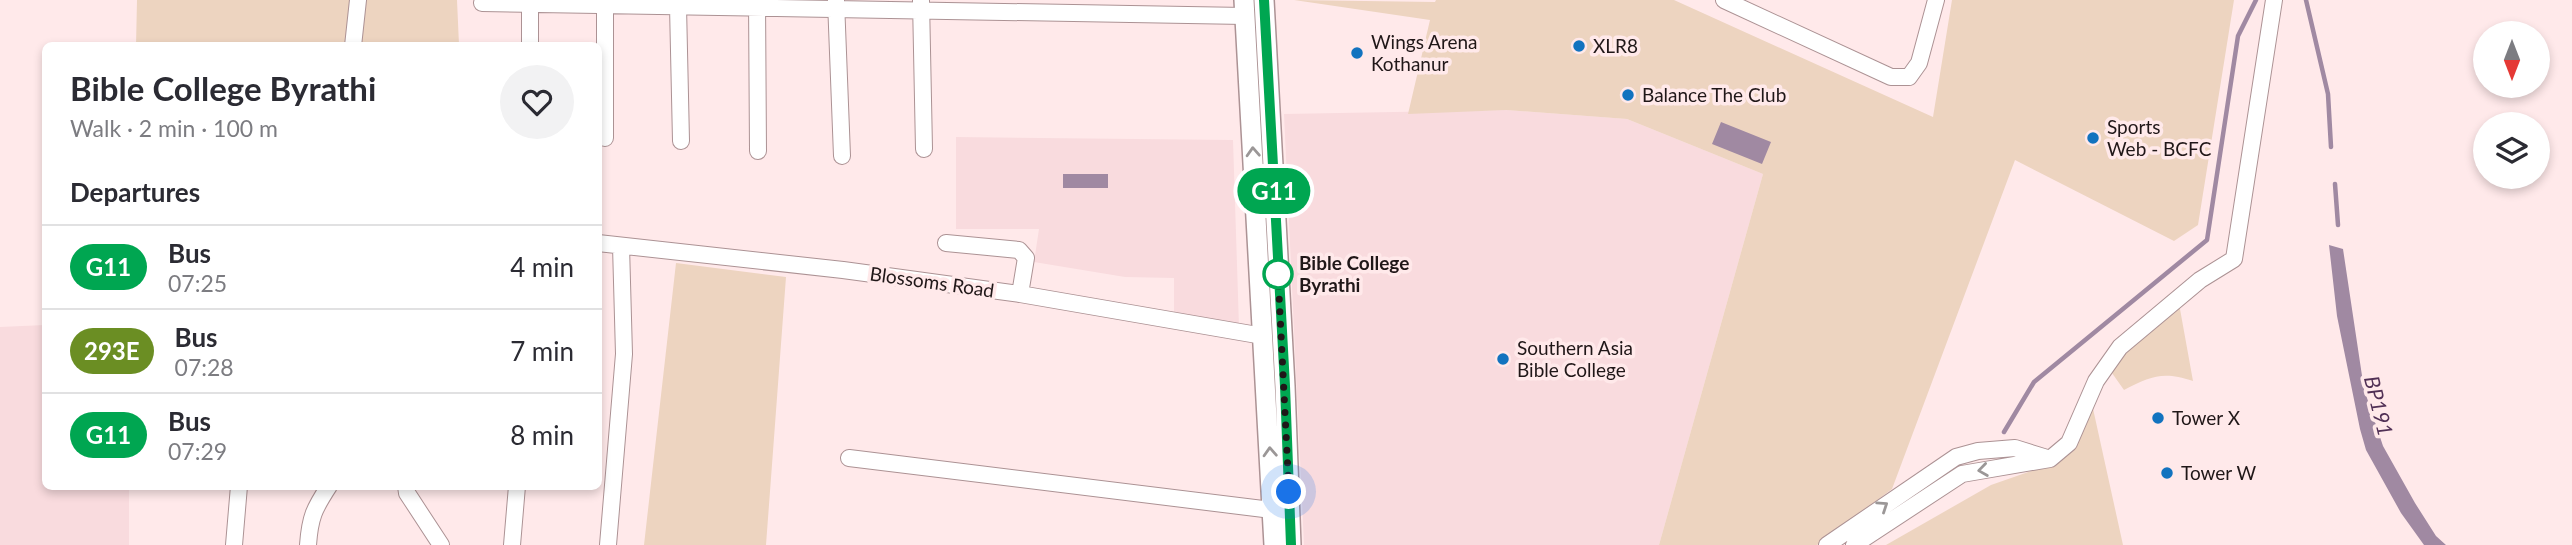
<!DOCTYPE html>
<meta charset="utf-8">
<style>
body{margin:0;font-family:Lato,sans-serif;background:#f2f2f3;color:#2b2b33;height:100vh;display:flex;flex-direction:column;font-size:26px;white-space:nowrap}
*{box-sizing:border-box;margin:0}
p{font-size:23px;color:#7c7c81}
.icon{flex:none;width:38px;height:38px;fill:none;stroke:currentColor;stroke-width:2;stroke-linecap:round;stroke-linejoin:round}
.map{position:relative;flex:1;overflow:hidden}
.panel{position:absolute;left:42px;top:42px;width:560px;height:448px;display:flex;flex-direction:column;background:#fff;border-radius:10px;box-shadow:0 4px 10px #0003}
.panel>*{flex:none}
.badge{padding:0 14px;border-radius:23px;font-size:24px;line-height:46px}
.needle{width:46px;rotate:180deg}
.buttons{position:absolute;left:2473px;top:21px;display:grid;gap:14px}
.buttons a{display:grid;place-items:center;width:77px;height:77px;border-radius:50%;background:#fff;box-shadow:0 4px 10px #0003;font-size:35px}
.you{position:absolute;width:35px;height:35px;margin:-18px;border:5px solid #fff;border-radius:50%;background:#1a73e8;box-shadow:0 0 0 10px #1a73e833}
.map>.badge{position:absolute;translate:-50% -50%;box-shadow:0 0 0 4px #fff}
h2{padding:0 28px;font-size:26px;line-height:63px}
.round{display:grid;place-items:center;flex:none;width:74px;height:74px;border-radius:37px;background:#f2f2f3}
.summary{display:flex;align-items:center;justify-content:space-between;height:119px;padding:0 28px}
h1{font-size:33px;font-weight:700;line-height:52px}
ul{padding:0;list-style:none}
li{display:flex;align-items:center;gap:21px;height:84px;padding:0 28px;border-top:2px solid #e1e1e2}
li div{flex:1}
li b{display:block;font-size:26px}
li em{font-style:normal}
li .badge{min-width:77px;font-weight:700;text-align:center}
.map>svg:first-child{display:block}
.built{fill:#f9dbde}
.green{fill:#edd4c0}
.water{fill:#a089a2}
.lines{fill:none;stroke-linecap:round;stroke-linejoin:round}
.stream{stroke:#a089a2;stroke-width:4.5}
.minor-casing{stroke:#ac9294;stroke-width:18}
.major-casing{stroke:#ac9294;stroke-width:22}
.minor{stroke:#fff;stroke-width:16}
.major{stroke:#fff;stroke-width:19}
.oneway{stroke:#9b9797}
.line-casing{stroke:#fff;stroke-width:16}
.line{stroke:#00a651;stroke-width:10}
.walk{stroke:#201718;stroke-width:7;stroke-dasharray:0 12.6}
.poi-dot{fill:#1273bf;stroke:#ffe9ea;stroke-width:2.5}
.stop-dot{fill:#fff;stroke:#00a651;stroke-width:3.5}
.labels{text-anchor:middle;stroke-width:7;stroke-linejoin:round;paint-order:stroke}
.poi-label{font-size:19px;fill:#201718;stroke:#ffe9ea;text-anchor:start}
.stop-label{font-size:19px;font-weight:bold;fill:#201718;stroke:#ffe9ea;text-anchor:start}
.street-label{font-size:19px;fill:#201718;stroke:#ffe9ea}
.water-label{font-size:21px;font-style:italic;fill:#513055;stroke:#ffe9ea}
</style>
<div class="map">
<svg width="2572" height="545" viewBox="0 0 2572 545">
<rect width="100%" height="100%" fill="#ffe9ea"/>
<!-- built -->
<path class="built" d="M 1506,110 L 1627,119 L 1763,174 L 1659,545 L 1304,545 L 1284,114 Z
M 956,137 L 1233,140 L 1239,327 L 1174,316 L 1174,278 L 1125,277 L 1034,262 L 1039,229 L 956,229 Z
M 45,325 L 46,486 L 129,487 L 129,545 L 0,545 L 0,327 Z"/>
<!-- green -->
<path class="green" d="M 137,0 L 457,0 L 459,45 L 136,46 Z
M 1294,0 L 1435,2 L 1436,0 L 1674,0 L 1933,117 L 1952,0 L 2234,0 L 2198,225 L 2174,241 L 2015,160 L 1892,489 L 1817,545 L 1659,545 L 1763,174 L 1627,119 L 1506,110 L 1408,114 L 1430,20 Z
M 676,263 L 786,277 L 766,545 L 644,545 Z
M 2178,298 L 2193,381 C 2163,371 2151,376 2124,390 L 2107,366 Z
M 2090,395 L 2123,545 L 1886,545 L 1991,485 L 2057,462 Z"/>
<!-- water -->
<path class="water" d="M 1721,122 L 1771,142 L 1762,164 L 1712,144 Z
M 1063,174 L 1108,174 L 1108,188 L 1063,188 Z
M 2329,245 L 2343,249 L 2364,389 L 2383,446 L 2415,503 L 2436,536 L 2446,545 L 2424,545 L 2401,513 L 2366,450 L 2360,429 L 2337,316 Z"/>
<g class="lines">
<!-- stream -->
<path class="stream" d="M 2306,0 L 2328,94 L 2331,147
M 2335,184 L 2338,225
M 2004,432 L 2034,382 L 2207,240 L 2238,36 L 2256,0"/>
<defs>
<path id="minor" d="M 757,0 L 758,151
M 1724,0 L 1891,77 L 1909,77 L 1919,63 L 1936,0
M 836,1 L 842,156
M 921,1 L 924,149
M 482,3 L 1245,16
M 530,4 L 530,46
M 605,5 L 605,138
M 678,6 L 681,141
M 353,46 L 358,0
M 598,243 L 843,270 L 1020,294 L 1263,336
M 946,243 L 1019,250 L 1026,258 L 1020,294
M 849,458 L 1272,510
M 406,486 L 407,493 L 441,545
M 234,545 L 239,486
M 308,545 C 310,517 314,509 329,486
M 512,545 L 517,486
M 608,545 L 624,354 L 621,246
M 1827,545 L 1956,457 L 1978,451 L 2015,448 L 2047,458
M 1854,545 L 1962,474 L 2050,459 L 2069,443 L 2096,381 L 2120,347 L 2200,280 L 2234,259 L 2274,0"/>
<path id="major" d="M 1244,0 L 1274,545
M 1264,0 L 1285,386 L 1291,545"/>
</defs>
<!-- minor casing -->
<use href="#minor" class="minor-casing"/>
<!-- major casing -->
<use href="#major" class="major-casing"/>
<!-- minor -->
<use href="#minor" class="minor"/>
<!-- major -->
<use href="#major" class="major"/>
</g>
<!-- one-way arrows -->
<defs><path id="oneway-chevron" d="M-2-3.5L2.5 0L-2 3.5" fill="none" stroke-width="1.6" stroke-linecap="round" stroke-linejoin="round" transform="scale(1.75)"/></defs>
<g class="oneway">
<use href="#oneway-chevron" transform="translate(1253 152) rotate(-93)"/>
<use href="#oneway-chevron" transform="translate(1270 452) rotate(-93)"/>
<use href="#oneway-chevron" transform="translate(1983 470) rotate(172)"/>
<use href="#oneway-chevron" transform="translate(1883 506) rotate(-34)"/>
</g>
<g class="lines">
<defs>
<path id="line" d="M 1264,0 L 1285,386 L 1291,545"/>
</defs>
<!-- line casing -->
<use href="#line" class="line-casing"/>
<!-- line -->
<use href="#line" class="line"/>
<!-- walk -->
<path class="walk" d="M 1278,274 L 1289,492"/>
</g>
<!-- markers -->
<g class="poi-dot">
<circle cx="1579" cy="46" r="7"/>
<circle cx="1357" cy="53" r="7"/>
<circle cx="1628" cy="95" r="7"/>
<circle cx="2093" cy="138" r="7"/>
<circle cx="1503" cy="359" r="7"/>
<circle cx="2158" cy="418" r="7"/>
<circle cx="2167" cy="473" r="7"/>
</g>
<circle class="stop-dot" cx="1278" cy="274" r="14"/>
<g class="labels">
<!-- poi labels -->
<g class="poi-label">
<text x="1371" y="49">Wings Arena<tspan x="1371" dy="22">Kothanur</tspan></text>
<text x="1593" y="53">XLR8</text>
<text x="1642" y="102">Balance The Club</text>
<text x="2107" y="134">Sports<tspan x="2107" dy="22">Web - BCFC</tspan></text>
<text x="1517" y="355">Southern Asia<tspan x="1517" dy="22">Bible College</tspan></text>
<text x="2172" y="425">Tower X</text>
<text x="2181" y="480">Tower W</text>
</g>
<!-- stop labels -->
<g class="stop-label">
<text x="1299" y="270">Bible College<tspan x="1299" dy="22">Byrathi</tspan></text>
</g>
<!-- street labels -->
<g class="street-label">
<text transform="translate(932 282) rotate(8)" y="7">Blossoms Road</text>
</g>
<!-- water labels -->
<g class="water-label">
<text transform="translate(2378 406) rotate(76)" y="7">BP191</text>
</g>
</g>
</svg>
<div class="buttons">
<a><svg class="needle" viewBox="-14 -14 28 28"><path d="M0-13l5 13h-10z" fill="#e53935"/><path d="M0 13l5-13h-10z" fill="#7c7c81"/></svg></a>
<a><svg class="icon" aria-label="layers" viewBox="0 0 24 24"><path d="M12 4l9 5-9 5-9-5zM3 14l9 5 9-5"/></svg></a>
</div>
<div class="you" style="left:1289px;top:492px"></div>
<b class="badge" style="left:1274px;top:191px;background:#00a651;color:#fff">G11</b>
<section class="panel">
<div class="summary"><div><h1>Bible College Byrathi</h1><p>Walk · 2 min · 100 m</p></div><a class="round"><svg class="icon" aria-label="heart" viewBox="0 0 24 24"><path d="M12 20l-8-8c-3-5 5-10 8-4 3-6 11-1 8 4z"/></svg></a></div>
<h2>Departures</h2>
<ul>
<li><span class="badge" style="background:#00a651;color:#fff">G11</span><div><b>Bus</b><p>07:25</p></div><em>4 min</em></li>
<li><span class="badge" style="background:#6b8e23;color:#fff">293E</span><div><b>Bus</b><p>07:28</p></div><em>7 min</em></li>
<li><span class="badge" style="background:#00a651;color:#fff">G11</span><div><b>Bus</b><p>07:29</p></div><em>8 min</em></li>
</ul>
</section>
</div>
